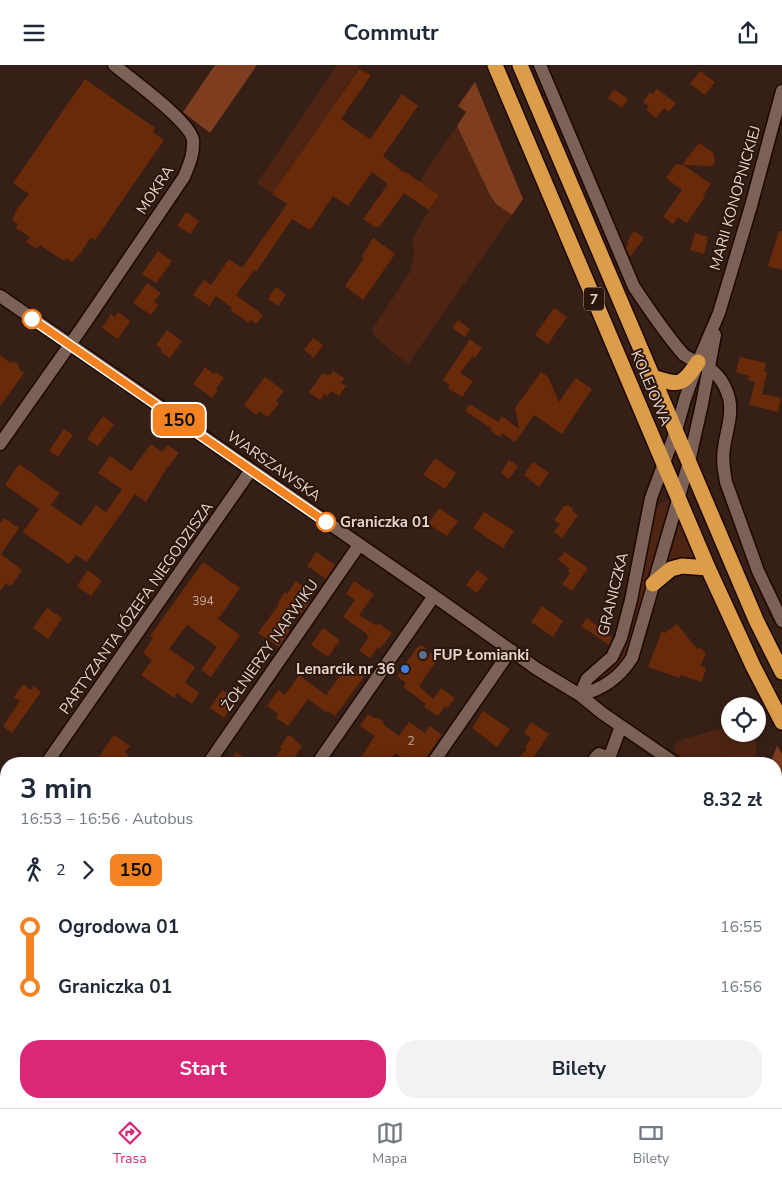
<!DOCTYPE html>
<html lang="pl">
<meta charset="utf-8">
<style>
body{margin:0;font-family:"Nunito Sans",sans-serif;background:#f2f2f3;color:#1f2937;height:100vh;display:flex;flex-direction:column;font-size:19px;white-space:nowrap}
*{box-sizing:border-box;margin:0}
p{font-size:16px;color:#747a83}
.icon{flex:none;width:28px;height:28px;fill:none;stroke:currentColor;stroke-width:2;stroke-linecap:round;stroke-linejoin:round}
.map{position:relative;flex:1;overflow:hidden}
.side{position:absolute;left:0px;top:692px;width:782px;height:351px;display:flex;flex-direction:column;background:#fff;border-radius:20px 20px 0 0;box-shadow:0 2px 12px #0003}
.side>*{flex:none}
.badge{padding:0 10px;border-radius:8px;font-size:18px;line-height:32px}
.buttons{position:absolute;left:721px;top:632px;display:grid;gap:10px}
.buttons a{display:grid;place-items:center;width:45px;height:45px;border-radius:50%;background:#fff;box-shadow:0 2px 12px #0003;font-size:25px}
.map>.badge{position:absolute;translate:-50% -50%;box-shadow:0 0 0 2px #fff}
.legs{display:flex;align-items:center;gap:8px;height:55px;padding:0 20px;font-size:16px}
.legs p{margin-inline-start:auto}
.summary{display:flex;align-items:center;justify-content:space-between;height:85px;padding:0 20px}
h1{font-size:28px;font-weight:700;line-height:38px}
.cta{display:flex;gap:10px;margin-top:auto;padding:10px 20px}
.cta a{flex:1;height:58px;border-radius:20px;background:#db2777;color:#fff;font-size:20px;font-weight:700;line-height:58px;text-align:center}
.cta a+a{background:#f2f2f3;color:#1f2937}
ul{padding:0 20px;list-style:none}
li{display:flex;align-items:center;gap:18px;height:60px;font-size:19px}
li i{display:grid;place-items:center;width:8px;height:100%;margin:0 6px;background:currentColor}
li i::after{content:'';width:12px;height:12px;margin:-6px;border:4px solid;border-radius:50%;background:#fff}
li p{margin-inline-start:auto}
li:first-child i{background:linear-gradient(#0000 50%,currentColor 0)}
li:last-child i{background:linear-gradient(currentColor 50%,#0000 0)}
header{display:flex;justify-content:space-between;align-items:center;height:65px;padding:0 20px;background:#fff;font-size:22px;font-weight:700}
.tab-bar{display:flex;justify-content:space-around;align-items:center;height:70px;border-top:1px solid #e0e1e3;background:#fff;font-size:14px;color:#747a83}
.tab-bar a{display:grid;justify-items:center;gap:2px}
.tab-bar .active{color:#db2777}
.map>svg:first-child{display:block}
.green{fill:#4e2512}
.forest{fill:#7e3d1f}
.building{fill:#692a09}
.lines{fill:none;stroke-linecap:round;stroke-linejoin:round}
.minor-casing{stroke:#1c0802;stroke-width:15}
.highway-casing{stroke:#1c0802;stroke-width:18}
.minor{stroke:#7c6156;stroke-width:12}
.highway{stroke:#dd9c49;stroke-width:15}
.line-1-casing{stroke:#fff;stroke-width:11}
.line-1{stroke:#f58220;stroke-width:8}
.stop-1-dot{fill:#fff;stroke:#f58220;stroke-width:2.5}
.service-dot{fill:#5c6f8a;stroke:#2b160c;stroke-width:2}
.shop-dot{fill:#3f7fe0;stroke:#2b160c;stroke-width:2}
.labels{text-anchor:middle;stroke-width:4;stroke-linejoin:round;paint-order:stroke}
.number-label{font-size:12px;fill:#c5aa9c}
.shield{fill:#2b160c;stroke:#ac9b93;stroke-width:1}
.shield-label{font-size:14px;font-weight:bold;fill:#e4d4cd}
.street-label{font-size:15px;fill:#e4d4cd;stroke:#2b160c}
.stop-label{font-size:15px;font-weight:bold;fill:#e4d4cd;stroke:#2b160c;text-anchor:start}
.poi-label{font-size:15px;font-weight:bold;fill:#e4d4cd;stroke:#2b160c;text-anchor:start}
</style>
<header><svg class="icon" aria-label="menu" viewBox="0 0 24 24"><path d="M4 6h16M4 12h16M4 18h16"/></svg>Commutr<svg class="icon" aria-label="share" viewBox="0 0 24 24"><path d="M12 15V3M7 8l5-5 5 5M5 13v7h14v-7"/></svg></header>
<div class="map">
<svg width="782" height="1043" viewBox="0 0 782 1043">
<rect width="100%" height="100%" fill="#361f16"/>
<!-- green -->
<path class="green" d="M 337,0 L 361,0 L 272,129 L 257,118 Z
M 457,61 L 489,128 L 496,139 L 512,150 L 408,299 L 377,274 L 371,266 L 410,207 L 414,188 L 412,175 L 429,145 L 439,131 L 419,117 Z
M 670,434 L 672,435 L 625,591 C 619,600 611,608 601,614 L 601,611 L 612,603 L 620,594 L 626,580 L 636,543 L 654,449 C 657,441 661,437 670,434 Z
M 679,458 L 696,494 L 681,495 L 668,498 Z
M 730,661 L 730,669 L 751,669 C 759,678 757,688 753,699 L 690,699 L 677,689 L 674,685 L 674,681 L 683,674 Z
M 0,843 L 6,847 L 6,899 L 0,895 Z
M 359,1038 L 432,1038 L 429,1043 L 355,1043 Z"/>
<!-- forest -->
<path class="forest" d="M 215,0 L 257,0 L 210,68 L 183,47 Z
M 475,17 L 523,134 L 512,150 L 496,139 L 489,128 L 457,61 L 466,47 L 458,41 Z
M 777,681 L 782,689 L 782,767 L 776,763 L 776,699 L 770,699 Z
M 27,1038 L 74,1038 L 71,1043 L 23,1043 Z"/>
<!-- building -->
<path class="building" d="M 359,4 L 371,10 L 341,54 L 370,74 L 402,29 L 418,41 L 383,91 L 403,107 L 404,106 L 439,130 L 429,145 L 404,128 L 380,161 L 375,162 L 363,154 L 388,119 L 372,107 L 348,141 L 333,131 L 310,165 L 292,154 L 256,207 L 254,205 L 236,230 L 263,250 L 256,259 L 251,255 L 249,258 L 230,245 L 232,243 L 216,231 L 209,241 L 193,230 L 204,215 L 211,220 L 229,194 L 242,203 L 287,139 L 272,129 Z
M 700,6 L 715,17 L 705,30 L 690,19 Z
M 85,14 L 155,63 L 153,67 L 164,75 L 95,175 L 91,172 L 80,189 L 72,197 L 66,193 L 64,196 L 40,180 L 37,184 L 26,177 L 30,172 L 16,163 L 18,159 L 12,155 L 17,144 L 29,129 L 13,118 Z
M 614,24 L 628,34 L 622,43 L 608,33 Z
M 657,24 L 676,38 L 669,47 L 664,43 L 656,53 L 646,45 L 649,41 L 643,37 L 650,27 L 653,29 Z
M 699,78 L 713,87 L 715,97 L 712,101 L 683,100 L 711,119 L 703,131 L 705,132 L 687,158 L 678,152 L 673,159 L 663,152 L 682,125 L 666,113 L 676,99 L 682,100 Z
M 186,147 L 199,156 L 190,169 L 177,161 Z
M 634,166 L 644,173 L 630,192 L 626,183 L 629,178 L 627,177 Z
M 779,166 L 782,166 L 782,205 L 768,201 Z
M 695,168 L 708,172 L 704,189 L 690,185 Z
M 373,173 L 395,189 L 363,235 L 345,221 L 364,193 L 362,192 L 363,189 Z
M 158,186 L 172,196 L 156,218 L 142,209 Z
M 147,218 L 161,228 L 154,237 L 158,240 L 151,250 L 133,238 Z
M 276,222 L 286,230 L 278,241 L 268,234 Z
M 554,243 L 567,252 L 548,279 L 535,270 Z
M 118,247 L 130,256 L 118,274 L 102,263 L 111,249 L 115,252 Z
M 458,255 L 470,264 L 465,272 L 452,263 Z
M 167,265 L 182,276 L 170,293 L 161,287 L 162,285 L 156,280 Z
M 313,273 L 323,280 L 314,293 L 304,285 Z
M 470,274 L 482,283 L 475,293 L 473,291 L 460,308 L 473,316 L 462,332 L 448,323 L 450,320 L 443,315 Z
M 0,290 L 10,298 L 15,297 L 19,300 L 19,304 L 24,308 L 0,341 Z
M 740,292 L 766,298 L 764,306 L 767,307 L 762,329 L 781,333 L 778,347 L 749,340 L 755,317 L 748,315 L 749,311 L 736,307 Z
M 205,302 L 214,309 L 216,307 L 224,313 L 216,323 L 218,325 L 212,333 L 193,319 Z
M 333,306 L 344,313 L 341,318 L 346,321 L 339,331 L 331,326 L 328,331 L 325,329 L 320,335 L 309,327 L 322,309 L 330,310 Z
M 541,307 L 548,312 L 559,337 L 576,313 L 592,324 L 562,369 L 534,350 L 515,377 L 502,368 L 500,372 L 491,366 L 492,364 L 465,346 L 470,339 L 498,357 L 502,351 L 519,364 L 515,343 Z
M 265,312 L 284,326 L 276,336 L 279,338 L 268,352 L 259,346 L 256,350 L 244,340 Z
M 103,351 L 114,359 L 98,381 L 87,374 Z
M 64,364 L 73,370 L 58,392 L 49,386 Z
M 151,379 L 162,387 L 168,380 L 179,388 L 169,401 L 168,401 L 146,437 L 135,429 L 87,497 L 76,490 L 69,499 L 23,467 L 39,444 L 5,420 L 19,399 L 60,428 L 51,440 L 81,461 L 96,440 L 106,447 L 122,424 L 98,408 L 110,391 L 131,406 Z
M 435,393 L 456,408 L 445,424 L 423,410 Z
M 509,395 L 518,401 L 509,414 L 501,408 Z
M 533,397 L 549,408 L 539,422 L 524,410 Z
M 568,440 L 572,443 L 573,447 L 578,450 L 562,473 L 554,467 L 560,459 L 554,455 L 564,441 Z
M 439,443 L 458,456 L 447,471 L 428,459 Z
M 484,447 L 514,466 L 503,483 L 483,470 L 483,469 L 473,463 Z
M 4,453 L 19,463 L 1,489 L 22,505 L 11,521 L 6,518 L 0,526 L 0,458 Z
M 316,487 L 335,500 L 326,514 L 307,501 Z
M 565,487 L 588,503 L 572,526 L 562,519 L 570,508 L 567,507 L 570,504 L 558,495 Z
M 203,497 L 240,523 L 218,554 L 240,570 L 211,612 L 201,605 L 217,582 L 187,560 L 169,584 L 195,602 L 185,617 L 199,628 L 192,639 L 177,628 L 174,633 L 141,610 L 152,595 L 143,588 L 153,573 L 150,571 Z
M 88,505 L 102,516 L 91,531 L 77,521 Z
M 477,505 L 488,513 L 477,528 L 466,520 Z
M 296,516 L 310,526 L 307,531 L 309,538 L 301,549 L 291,541 L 279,558 L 290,565 L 279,582 L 258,568 L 279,539 L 278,538 L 285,527 L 287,529 Z
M 354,516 L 374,529 L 359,550 L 377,561 L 378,558 L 392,568 L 380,584 L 378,582 L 370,593 L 359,586 L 369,572 L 366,570 L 367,569 L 343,552 L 355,535 L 346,529 Z
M 542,541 L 563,556 L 553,572 L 531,557 Z
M 47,543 L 62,553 L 48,574 L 33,563 Z
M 587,553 L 612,573 L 609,580 L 581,561 Z
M 677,559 L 697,584 L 701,583 L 706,589 L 700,601 L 706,603 L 702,617 L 680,610 L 680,613 L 648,602 L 662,566 L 665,568 Z
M 323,563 L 340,575 L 328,592 L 311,580 Z
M 418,581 L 423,581 L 426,583 L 427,588 L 433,588 L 436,590 L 437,595 L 419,621 L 433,634 L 441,623 L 455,633 L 447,643 L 445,641 L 438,651 L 424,642 L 426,639 L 403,622 L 406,618 L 397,611 Z
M 350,602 L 364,612 L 335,651 L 328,646 L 327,648 L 308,634 L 288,661 L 276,653 L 278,649 L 267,641 L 278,625 L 285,630 L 299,610 L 326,630 L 342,608 L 347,604 L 348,605 Z
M 23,619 L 31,625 L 34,621 L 41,627 L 12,668 L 3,661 L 20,636 L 14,632 Z
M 222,625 L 235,634 L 224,653 L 210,643 Z
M 483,646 L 510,664 L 497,682 L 472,663 Z
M 368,649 L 374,653 L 378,653 L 383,656 L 384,660 L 399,671 L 409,657 L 425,668 L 430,661 L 442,670 L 425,694 L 424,699 L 410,699 L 395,688 L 387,699 L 365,699 L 359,695 L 375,671 L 360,661 Z
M 531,657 L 549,669 L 529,699 L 515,699 L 527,683 L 525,682 L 531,673 L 524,668 Z
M 114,670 L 130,681 L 125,687 L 129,690 L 123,699 L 106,699 L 98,693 Z
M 288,670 L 294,673 L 296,677 L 302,681 L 295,691 L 297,692 L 292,699 L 279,699 L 274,695 L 282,683 L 280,682 Z
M 236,687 L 253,699 L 228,699 Z"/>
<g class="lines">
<defs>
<path id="minor" d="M 540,0 L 634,222 C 649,244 666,270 684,290 C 688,293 693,295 698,297 C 715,305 724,315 729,333 C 733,350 726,367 724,383 C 722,395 724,406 726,417 L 758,506 L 782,556
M 0,231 L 434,531 L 537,604 L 580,630 L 602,648 L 676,699
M 0,379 L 83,261 L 184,112 C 189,100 194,89 193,75 C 190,56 130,13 114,0
M 580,630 L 587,614 L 612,592 L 621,573 L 631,535 L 651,433 L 676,366 L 685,334 L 698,297 L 719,248 L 751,141 L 782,26
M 580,630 C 603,624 619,613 632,593 L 689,397 L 702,339 L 715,270
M 46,699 L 251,405
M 208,699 L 359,480
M 317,699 L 434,531
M 432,699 L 511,585
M 591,699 L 596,692 L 599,689 L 609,693
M 607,699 L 621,661
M 0,765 L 6,756
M 776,769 L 782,773
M 0,999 L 6,990
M 776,1016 L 782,988
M 76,1043 L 80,1038
M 191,1043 L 195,1038
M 350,1043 L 354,1038
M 501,1043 L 503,1038
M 710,1043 L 711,1038
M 771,1043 L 772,1038"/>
<path id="highway" d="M 495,0 L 708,503 L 753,601 L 782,657
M 520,0 L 756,555 L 782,607
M 653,312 C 680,321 682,321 698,297
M 653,519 L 671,504 L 682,501 L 708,503"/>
</defs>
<!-- minor casing -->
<use href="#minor" class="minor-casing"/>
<!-- highway casing -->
<use href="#highway" class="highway-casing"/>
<!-- minor -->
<use href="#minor" class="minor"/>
<!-- highway -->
<use href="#highway" class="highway"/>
</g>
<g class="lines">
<defs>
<path id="line-1" d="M 32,254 L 326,457"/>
</defs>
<!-- line-1 casing -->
<use href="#line-1" class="line-1-casing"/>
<!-- line-1 -->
<use href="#line-1" class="line-1"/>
</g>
<!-- markers -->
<g class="stop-1-dot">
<circle cx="32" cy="254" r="9"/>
<circle cx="326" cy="457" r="9"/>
</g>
<circle class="service-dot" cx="423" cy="590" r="5"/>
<circle class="shop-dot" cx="405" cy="604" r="5"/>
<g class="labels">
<!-- number labels -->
<g class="number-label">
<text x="203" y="540">394</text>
<text x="411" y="680">2</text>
</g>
<!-- shield labels -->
<rect class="shield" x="584" y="222.5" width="20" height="23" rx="4"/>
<g class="shield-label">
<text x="594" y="239">7</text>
</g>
<!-- street labels -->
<g class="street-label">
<text transform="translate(155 125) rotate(-57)" y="5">MOKRA</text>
<text transform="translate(735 133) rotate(-74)" y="5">MARII KONOPNICKIEJ</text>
<text transform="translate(651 323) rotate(67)" y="5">KOLEJOWA</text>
<text transform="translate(274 401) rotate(35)" y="5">WARSZAWSKA</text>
<text transform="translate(613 529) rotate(-76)" y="5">GRANICZKA</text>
<text transform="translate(136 543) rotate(-55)" y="5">PARTYZANTA JÓZEFA NIEGODZISZA</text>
<text transform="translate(270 580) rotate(-55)" y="5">ŻOŁNIERZY NARWIKU</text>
</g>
<!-- stop labels -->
<g class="stop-label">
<text x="340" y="462">Graniczka 01</text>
</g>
<!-- poi labels -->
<g class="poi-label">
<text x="433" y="595">FUP Łomianki</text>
<text x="395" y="609" text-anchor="end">Lenarcik nr 36</text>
</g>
</g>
</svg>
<div class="buttons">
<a><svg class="icon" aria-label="locate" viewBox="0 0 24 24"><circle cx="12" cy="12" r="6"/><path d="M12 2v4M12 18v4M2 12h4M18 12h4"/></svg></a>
</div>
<b class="badge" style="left:179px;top:355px;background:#f58220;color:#111">150</b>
<section class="side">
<div class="summary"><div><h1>3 min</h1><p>16:53 – 16:56 · Autobus</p></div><b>8.32 zł</b></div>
<div class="legs"><svg class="icon" aria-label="walk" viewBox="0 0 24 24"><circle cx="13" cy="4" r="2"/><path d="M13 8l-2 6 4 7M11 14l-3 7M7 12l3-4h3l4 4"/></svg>2<svg class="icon" aria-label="forward" viewBox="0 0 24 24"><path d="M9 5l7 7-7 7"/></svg><b class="badge" style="background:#f58220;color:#111">150</b></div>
<ul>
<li><i style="color:#f58220"></i><b>Ogrodowa 01</b><p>16:55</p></li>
<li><i style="color:#f58220"></i><b>Graniczka 01</b><p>16:56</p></li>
</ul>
<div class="cta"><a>Start</a><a>Bilety</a></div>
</section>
</div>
<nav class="tab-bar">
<a class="active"><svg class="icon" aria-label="directions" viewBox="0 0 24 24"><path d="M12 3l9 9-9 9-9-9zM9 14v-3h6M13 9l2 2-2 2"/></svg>Trasa</a>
<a><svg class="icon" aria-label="map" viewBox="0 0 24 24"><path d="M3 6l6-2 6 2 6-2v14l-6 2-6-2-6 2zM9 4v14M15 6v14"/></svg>Mapa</a>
<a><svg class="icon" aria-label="tickets" viewBox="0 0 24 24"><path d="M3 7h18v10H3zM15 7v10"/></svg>Bilety</a>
</nav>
